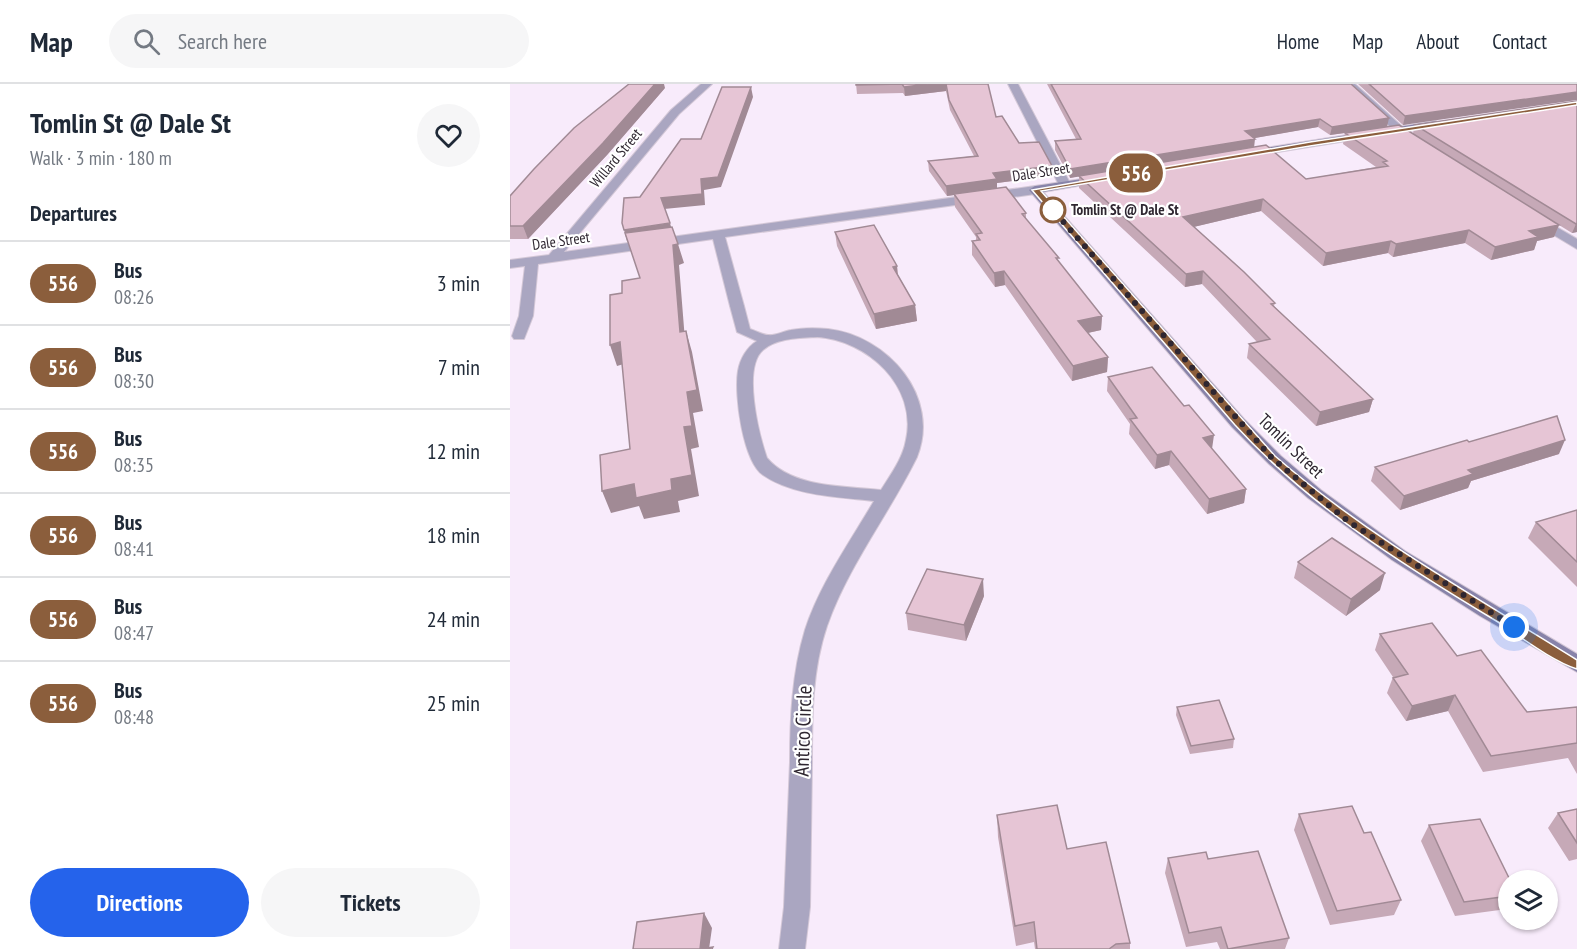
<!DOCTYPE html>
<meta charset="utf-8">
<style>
body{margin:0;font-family:"PT Sans Narrow",sans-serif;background:#f6f6f7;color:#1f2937;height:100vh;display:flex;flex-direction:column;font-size:22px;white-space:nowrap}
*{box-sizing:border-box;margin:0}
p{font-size:20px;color:#747a83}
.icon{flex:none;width:33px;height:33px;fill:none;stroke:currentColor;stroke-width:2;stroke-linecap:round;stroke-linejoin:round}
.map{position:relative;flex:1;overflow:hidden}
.details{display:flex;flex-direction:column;background:#fff;width:510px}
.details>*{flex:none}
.badge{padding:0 12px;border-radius:20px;font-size:21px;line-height:39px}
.fabs{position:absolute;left:988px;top:786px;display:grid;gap:12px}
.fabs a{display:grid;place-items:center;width:60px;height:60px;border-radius:50%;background:#fff;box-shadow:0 2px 4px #0004;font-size:30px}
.you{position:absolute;width:30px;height:30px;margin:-15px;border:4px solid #fff;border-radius:50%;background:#1a73e8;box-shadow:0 0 0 9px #1a73e833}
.map>.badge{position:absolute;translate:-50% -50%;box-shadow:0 0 0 3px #fff}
h2{padding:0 30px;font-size:22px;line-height:54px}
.round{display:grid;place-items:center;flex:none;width:63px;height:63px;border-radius:32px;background:#f6f6f7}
.head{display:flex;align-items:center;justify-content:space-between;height:102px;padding:0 30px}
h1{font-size:28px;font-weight:600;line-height:45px}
.button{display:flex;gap:12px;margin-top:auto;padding:12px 30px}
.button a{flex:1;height:69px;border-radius:36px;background:#2563eb;color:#fff;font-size:24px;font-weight:600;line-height:69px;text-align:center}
.button a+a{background:#f6f6f7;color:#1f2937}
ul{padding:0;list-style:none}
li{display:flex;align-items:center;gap:18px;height:84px;padding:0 30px;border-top:2px solid #e0e1e3}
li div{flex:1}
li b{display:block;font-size:22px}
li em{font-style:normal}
li .badge{min-width:66px;font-weight:700;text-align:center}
header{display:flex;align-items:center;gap:36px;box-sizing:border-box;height:84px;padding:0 30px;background:#fff;border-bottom:2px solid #e0e1e3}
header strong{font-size:28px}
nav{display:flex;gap:33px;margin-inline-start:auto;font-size:21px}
.search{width:420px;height:54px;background:#f6f6f7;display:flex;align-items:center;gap:15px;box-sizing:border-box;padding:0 21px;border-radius:33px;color:#747a83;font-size:22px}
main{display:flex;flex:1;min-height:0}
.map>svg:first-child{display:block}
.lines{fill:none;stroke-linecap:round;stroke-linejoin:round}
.lane-casing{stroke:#d4c8d7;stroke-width:2}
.street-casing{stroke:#d4c8d7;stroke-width:2}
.secondary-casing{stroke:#d4c8d7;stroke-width:2}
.lane{fill:#aaa6c1;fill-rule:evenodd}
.street{fill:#aaa6c1;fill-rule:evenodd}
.secondary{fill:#8883a9;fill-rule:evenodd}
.wall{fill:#c6a9b7;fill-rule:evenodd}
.shaded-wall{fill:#a18a95}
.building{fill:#e6c5d5;stroke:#a18a95;stroke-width:1.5}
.line{fill:#8b5e3c;stroke:#fff;stroke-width:1.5}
.walk{stroke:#2f2731;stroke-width:6;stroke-dasharray:0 10.8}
.stop-dot{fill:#fff;stroke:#8b5e3c;stroke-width:3}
.labels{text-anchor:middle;stroke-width:4.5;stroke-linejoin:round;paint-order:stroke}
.far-street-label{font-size:15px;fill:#2f2731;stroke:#fff}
.far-stop-label{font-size:15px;font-weight:bold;fill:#2f2731;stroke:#fff;text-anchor:start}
.street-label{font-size:18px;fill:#2f2731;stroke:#fff}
.near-street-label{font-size:21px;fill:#2f2731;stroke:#fff}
</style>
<header>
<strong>Map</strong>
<div class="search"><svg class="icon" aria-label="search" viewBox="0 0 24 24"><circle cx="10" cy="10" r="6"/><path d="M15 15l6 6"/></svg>Search here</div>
<nav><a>Home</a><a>Map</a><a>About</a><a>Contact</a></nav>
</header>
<main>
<section class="details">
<div class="head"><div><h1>Tomlin St @ Dale St</h1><p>Walk · 3 min · 180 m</p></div><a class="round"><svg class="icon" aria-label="heart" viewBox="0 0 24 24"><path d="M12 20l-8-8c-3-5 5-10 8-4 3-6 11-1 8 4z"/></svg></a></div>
<h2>Departures</h2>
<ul>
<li><span class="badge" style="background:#8b5e3c;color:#fff">556</span><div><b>Bus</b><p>08:26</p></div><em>3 min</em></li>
<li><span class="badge" style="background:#8b5e3c;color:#fff">556</span><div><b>Bus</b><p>08:30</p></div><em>7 min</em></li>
<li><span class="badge" style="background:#8b5e3c;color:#fff">556</span><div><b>Bus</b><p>08:35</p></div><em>12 min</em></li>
<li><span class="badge" style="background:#8b5e3c;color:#fff">556</span><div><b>Bus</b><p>08:41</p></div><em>18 min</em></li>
<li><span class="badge" style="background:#8b5e3c;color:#fff">556</span><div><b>Bus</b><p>08:47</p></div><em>24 min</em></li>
<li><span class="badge" style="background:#8b5e3c;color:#fff">556</span><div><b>Bus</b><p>08:48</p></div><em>25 min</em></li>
</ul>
<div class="button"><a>Directions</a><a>Tickets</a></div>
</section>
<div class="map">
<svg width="1067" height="865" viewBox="0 0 1067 865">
<rect width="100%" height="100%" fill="#f8ebfb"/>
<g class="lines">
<defs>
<path id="lane" d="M 227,218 L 234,222 L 240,245 C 246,247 253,251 258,251 C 265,252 274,247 281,246 C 292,244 306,244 318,245 C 378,252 431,313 407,373 C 379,430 338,482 317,542 C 302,586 302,633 302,678 L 299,685 L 291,688 L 283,685 L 280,678 C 280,634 282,589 295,546 C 310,500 340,458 364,417 C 329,413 283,412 253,391 C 233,377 224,311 228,287 C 230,275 237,263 247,257 L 227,248 L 220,222 ZM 307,253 C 357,256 408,302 396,356 C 393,374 381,390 371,406 C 335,402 282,404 257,374 C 249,351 232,284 253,266 C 267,254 289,254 307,253 Z"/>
<path id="street" d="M 191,0 L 202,0 L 169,30 L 54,168 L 525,102 L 531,106 L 525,110 L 215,153 L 234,222 L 227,226 L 220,222 L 203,155 L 28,180 L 23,232 L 14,255 L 4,255 L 2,252 L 9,232 L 15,182 L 0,184 L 0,176 L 39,171 L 161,26 Z
M 498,0 L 508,0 L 561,101 L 559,103 L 549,101 Z
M 834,0 L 845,0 L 907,56 L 907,60 L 899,60 Z
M 1026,131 L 1067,155 L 1067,165 L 1022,138 L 1020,135 Z
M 291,668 L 299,671 L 302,678 L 300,823 L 295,865 L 269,865 L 274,823 L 280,678 L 283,671 Z"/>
<path id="secondary" d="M 926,37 L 931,40 L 930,42 L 737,73 L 732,70 L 737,67 Z
M 592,92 L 598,95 L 596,97 L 533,108 L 734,335 L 771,372 L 811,406 L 895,467 L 1067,570 L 1067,588 L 970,532 L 882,476 L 798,414 L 759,380 L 722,343 L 519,106 L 525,102 Z"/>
</defs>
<!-- lane casing -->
<use href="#lane" class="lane-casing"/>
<!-- street casing -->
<use href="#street" class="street-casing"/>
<!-- secondary casing -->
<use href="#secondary" class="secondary-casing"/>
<!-- lane -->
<use href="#lane" class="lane"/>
<!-- street -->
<use href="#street" class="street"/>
<!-- secondary -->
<use href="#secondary" class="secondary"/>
</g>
<!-- wall -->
<path class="wall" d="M 346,0 L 478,0 L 486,33 L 509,59 L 542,92 L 487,99 L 487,104 L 516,129 L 516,135 L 549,178 L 592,232 L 591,246 L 578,249 L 598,273 L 597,288 L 562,297 L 495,201 L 485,203 L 462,171 L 462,157 L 466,157 L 466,153 L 445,123 L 444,111 L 437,112 L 419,87 L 418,77 L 464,72 L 440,26 L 436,7 L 395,12 L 393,9 L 347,10 Z
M 537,0 L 841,0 L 877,42 L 903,49 L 905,41 L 1067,17 L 1067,148 L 1062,149 L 1049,141 L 1044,153 L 1027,157 L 1024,166 L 981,176 L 955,159 L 883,173 L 878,169 L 813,182 L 751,127 L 683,143 L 765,219 L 764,222 L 863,315 L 859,328 L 806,342 L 737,274 L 739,260 L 747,258 L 692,200 L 675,203 L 569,104 L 569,92 L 560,94 L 545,66 L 545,57 L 566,55 ZM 808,43 L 820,51 L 835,49 L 833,60 L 866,83 L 796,95 L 744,63 L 744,54 Z
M 848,0 L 1067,0 L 893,41 Z
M 155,4 L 97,71 L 18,155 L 0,155 L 0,112 Z
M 325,148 L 387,182 L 388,191 L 405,221 L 407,237 L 366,245 L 327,162 Z
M 598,293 L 736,405 L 734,419 L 697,430 L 659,381 L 645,385 L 619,350 L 620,340 L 597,307 Z
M 959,358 L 1049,370 L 961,397 L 958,404 L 890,426 L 861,397 L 865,383 Z
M 1067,426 L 1067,503 L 1018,454 L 1026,438 Z
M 788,478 L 870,506 L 836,532 L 784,494 Z
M 474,512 L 456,557 L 398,546 L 396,529 Z
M 870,550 L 947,572 L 1017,628 L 1067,623 L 1067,690 L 1058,674 L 973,688 L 938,627 L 896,637 L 877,609 L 883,593 L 865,566 Z
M 667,623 L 724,655 L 723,664 L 680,670 L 666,631 Z
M 1067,725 L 1067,775 L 1059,777 L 1038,744 L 1048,729 Z
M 789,730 L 854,749 L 891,816 L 884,831 L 820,841 L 784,746 Z
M 487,731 L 557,765 L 620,859 L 620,865 L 525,865 L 524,858 L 506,862 L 488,753 Z
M 919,741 L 999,796 L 999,823 L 997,825 L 945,832 L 911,757 Z
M 658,774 L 698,775 L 779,854 L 775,865 L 710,865 L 707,858 L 676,863 L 655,789 Z"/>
<!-- shaded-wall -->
<path class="shaded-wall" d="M 145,0 L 154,0 L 155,4 L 97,71 L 18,155 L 13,142 Z
M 418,0 L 436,0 L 436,7 L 395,12 L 394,3 Z
M 241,3 L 243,13 L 211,103 L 194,106 L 195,121 L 154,125 L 151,114 L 191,95 Z
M 1067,8 L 1067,16 L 893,41 L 895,32 Z
M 879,34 L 877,43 L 820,51 L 822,43 Z
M 810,35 L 808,43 L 734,56 L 735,47 Z
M 745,55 L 744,64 L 560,94 L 560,85 Z
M 542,82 L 542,92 L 487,99 L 487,105 L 437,112 L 436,102 L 483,89 Z
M 753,115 L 751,127 L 671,146 L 673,133 Z
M 160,139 L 163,150 L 117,157 L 114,146 Z
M 1067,139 L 1067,148 L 1062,149 L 1066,140 Z
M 1049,141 L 1044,153 L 1027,157 L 1024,166 L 981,176 L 985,163 L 1019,147 Z
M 959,146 L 955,159 L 883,173 L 886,160 Z
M 881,157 L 878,169 L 813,182 L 816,169 Z
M 168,160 L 174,179 L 169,181 L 176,269 L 170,248 L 163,161 Z
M 387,182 L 388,197 L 383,183 Z
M 494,187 L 495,201 L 485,203 L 484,189 Z
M 693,187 L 692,200 L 675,203 L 676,190 Z
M 405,221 L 407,237 L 366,245 L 364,230 Z
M 592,232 L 591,246 L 568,251 L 568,237 Z
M 176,247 L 182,268 L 193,327 L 183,329 L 189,363 L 181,365 L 189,412 L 168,417 L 170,428 L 134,435 L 129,422 L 101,429 L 92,407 L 124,400 L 161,395 L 174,343 L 177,308 Z
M 110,258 L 117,279 L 107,282 L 100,261 Z
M 598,273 L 597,288 L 562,297 L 563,282 Z
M 863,315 L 859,328 L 806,342 L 810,328 Z
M 704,351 L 702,365 L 693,354 Z
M 1055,356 L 1049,370 L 961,397 L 958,404 L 890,426 L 894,412 L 958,386 Z
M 661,367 L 659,381 L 645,385 L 647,371 Z
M 736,405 L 734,419 L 697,430 L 699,415 Z
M 875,489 L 870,506 L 836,532 L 841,515 Z
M 473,495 L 474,512 L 456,557 L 454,541 Z
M 945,611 L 938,627 L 896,637 L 902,622 Z
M 194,829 L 202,844 L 199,865 L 190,865 Z"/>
<!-- building -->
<path class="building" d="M 119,0 L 145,0 L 93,59 L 13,142 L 0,142 L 0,112 L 24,85 L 64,44 Z
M 346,0 L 418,0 L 394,3 L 392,0 L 346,1 Z
M 436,0 L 478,0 L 486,33 L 492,32 L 509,59 L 529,58 L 542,82 L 483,89 L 487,95 L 436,102 L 418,77 L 468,72 L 439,16 Z
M 541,0 L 841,0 L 879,34 L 822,43 L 810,35 L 735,47 L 745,55 L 560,85 L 545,57 L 571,55 Z
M 859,0 L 1067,0 L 1067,8 L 895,32 Z
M 212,3 L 241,3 L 208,93 L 191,95 L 192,110 L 151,114 L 160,139 L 114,146 L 112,139 L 114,114 L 130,113 L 171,55 L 191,55 Z
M 1067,17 L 1067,139 L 1066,140 L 905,41 Z
M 889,41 L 1049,141 L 1019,147 L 1028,153 L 985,163 L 959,146 L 886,160 L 881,157 L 816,169 L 753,115 L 673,133 L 734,188 L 765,219 L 761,220 L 863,315 L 810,328 L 739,260 L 760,255 L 693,187 L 676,190 L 569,92 L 756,61 L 796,95 L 878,82 L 873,78 L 877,77 L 835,49 Z
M 496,103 L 516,129 L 512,130 L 549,174 L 546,174 L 592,232 L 568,237 L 598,273 L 563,282 L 494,187 L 484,189 L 462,157 L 470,156 L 466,150 L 472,149 L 444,110 Z
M 364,141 L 387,182 L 383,183 L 405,221 L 364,230 L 325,148 Z
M 162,143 L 168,160 L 163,161 L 170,248 L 176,247 L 187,306 L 177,308 L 182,342 L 174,343 L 182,391 L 161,395 L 162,406 L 126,414 L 124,400 L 92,407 L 90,371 L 120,365 L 110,258 L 100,261 L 100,211 L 112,209 L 112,197 L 130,194 L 115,149 Z
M 642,283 L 674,322 L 679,321 L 704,351 L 693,354 L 736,405 L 699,415 L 661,367 L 647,371 L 620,335 L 627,334 L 598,293 Z
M 1047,332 L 1055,356 L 958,386 L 963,390 L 894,412 L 865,383 L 957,356 L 959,358 Z
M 1067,426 L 1067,478 L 1026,438 Z
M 822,454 L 875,489 L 841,515 L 788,478 Z
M 417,485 L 473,495 L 454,541 L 396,529 Z
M 922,539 L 947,572 L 971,566 L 1017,628 L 1067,623 L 1067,659 L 981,672 L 945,611 L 902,622 L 883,594 L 898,590 L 870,550 Z
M 709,616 L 724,655 L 681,662 L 667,623 Z
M 547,721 L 557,765 L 596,758 L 620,859 L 606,860 L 599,865 L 527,865 L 524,838 L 505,842 L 487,731 Z
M 842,722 L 854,749 L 861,748 L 891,816 L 827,827 L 789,730 Z
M 1067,725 L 1067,759 L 1048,729 Z
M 970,735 L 1000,796 L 999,796 L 999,812 L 954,818 L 919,741 Z
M 748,767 L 779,854 L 718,865 L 711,843 L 679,849 L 658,774 L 696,768 L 698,775 Z
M 194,829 L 190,865 L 123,865 L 127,838 Z
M 203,863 L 202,865 L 191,865 Z"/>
<!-- line -->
<path class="line" d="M 1067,18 L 1067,21 L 800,62 L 531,107 L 765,372 C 858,453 966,513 1067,576 L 1067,585 C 1042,577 1011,553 988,538 C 893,481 800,423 725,341 L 522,106 L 800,58 Z"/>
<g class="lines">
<!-- walk -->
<path class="walk" d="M 543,126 L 541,124 L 762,374 L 839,438 L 1004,543"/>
</g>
<!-- markers -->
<circle class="stop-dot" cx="543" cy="126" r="12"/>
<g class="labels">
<!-- far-street labels -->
<g class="far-street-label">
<text transform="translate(106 74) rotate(-50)" y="5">Willard Street</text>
<text transform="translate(531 88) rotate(-9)" y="5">Dale Street</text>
<text transform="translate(51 157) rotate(-8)" y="5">Dale Street</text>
</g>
<!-- far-stop labels -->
<g class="far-stop-label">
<text x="561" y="131">Tomlin St @ Dale St</text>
</g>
<!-- street labels -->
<g class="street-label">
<text transform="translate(781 362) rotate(44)" y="6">Tomlin Street</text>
</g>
<!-- near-street labels -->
<g class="near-street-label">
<text transform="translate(293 647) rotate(-88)" y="7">Antico Circle</text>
</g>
</g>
</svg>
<div class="fabs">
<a><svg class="icon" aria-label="layers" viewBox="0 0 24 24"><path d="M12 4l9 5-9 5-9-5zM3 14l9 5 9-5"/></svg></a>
</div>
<div class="you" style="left:1004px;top:543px"></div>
<b class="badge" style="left:626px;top:89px;background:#8b5e3c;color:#fff">556</b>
</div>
</main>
